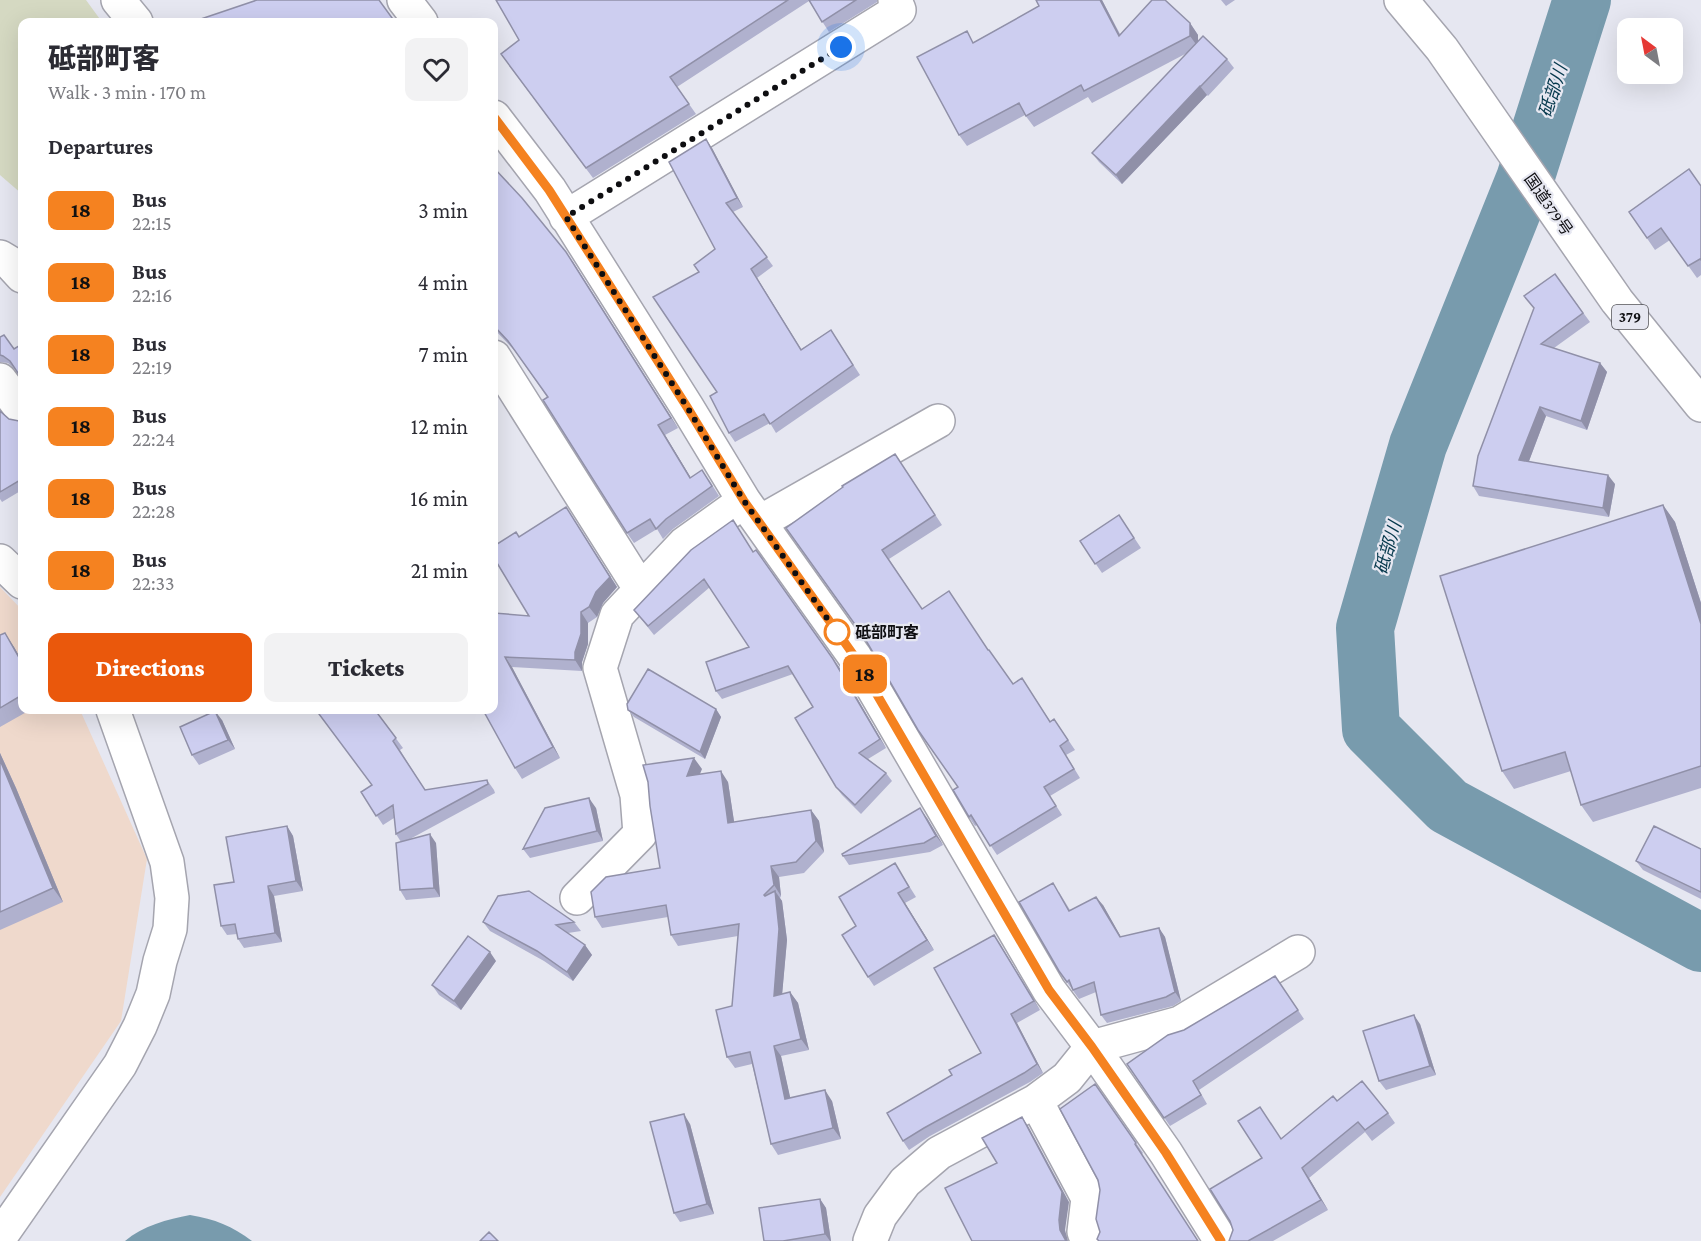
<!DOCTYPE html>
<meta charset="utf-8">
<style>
body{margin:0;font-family:"Crimson Pro","Noto Sans JP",serif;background:#f2f2f3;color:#2b2b33;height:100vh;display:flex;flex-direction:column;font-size:22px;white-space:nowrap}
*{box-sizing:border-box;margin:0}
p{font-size:20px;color:#7c7c81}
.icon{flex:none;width:33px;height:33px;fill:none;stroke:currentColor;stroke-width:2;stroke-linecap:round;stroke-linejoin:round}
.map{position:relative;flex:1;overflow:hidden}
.sheet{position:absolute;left:18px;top:18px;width:480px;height:696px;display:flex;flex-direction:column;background:#fff;border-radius:12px;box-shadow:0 6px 24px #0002}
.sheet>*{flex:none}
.badge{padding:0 12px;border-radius:9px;font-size:21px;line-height:39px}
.needle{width:39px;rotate:328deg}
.controls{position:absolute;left:1617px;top:18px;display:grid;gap:12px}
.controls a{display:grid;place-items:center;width:66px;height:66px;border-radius:12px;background:#fff;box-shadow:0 6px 24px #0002;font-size:30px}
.you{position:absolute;width:30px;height:30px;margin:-15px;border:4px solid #fff;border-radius:50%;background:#1a73e8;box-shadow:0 0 0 9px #1a73e833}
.map>.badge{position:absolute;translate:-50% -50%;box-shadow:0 0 0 3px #fff}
h2{padding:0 30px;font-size:22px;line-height:54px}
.round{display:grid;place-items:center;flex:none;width:63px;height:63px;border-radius:12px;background:#f2f2f3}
.headline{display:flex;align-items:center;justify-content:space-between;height:102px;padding:0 30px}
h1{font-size:28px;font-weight:800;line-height:45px}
.cta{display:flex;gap:12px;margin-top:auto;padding:12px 30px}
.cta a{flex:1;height:69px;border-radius:12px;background:#ea580c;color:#fff;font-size:24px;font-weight:800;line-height:69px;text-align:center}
.cta a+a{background:#f2f2f3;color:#2b2b33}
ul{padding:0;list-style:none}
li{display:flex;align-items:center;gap:18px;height:72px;padding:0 30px}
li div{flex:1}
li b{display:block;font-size:22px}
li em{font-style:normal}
li .badge{min-width:66px;font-weight:700;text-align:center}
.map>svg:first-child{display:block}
.education{fill:#efd9cc}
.green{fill:#d5d9c2}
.water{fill:#789bad}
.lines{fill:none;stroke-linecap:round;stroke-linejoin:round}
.river{stroke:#789bad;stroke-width:58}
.street-casing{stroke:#a5a5af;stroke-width:36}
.highway-casing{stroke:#a5a5af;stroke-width:36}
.street{stroke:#fff;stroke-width:33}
.highway{stroke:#fff;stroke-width:33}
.wall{fill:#b0b1ce}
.shaded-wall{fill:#9090a8}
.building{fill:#cdcef0;stroke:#9090a8;stroke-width:1.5}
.line-casing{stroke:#fff;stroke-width:14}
.line{stroke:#f58220;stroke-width:9}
.walk{stroke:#0e0e11;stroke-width:6;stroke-dasharray:0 10.8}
.stop-dot{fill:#fff;stroke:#f58220;stroke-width:3}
.labels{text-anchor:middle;stroke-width:4.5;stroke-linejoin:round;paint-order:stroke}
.shield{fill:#e6e7f1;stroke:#4f4f54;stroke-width:1.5}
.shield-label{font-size:15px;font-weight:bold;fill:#0e0e11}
.street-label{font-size:16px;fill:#0e0e11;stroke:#e6e7f1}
.stop-label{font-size:16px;font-weight:bold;fill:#0e0e11;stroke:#e6e7f1;text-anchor:start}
.water-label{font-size:18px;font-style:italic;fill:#05384c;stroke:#e6e7f1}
</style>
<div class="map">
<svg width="1701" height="1241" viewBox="0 0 1701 1241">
<rect width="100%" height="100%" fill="#e6e7f1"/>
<!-- education -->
<path class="education" d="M 0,587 L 22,610 L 22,710 L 80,710 L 147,859 L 121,1021 L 0,1197 Z"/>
<!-- green -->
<path class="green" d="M 0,0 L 86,0 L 102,22 L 22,22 L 22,194 L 0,175 Z"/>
<!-- water -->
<path class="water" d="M 190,1215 C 215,1219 232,1226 252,1241 L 125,1241 C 142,1226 168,1219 190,1215 Z"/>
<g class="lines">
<!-- river -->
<path class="river" d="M 1582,0 L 1525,179 L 1418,445 L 1365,628 L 1371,729 L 1448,806 L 1701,943"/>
<defs>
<path id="street" d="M 118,0 L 136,22
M 404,0 L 421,22
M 494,117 L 550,190 L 687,407 L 744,501 L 855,657 L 1049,990 L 1092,1047 L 1166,1153 L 1221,1241
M 566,217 L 899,10 L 895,0
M 0,257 L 10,263 L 22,276
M 494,357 L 641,590
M 0,380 L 22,410
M 760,522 L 938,421
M 0,561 L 22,582
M 577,898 L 640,834 L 637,795 L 600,668 L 617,615 L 684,544 L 744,501
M 1036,1101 L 1088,1198 L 1084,1232 L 1088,1241
M 0,1237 L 120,1065 L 140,1026 L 153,994 L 160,961 L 170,929 L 172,898 L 167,862 L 113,710
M 870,1241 L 880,1216 L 905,1182 L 939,1153 L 1036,1101 L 1067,1078 L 1092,1047 L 1180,1023 L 1298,952"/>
<path id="highway" d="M 1401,0 L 1442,49 L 1617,301 L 1701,405"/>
</defs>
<!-- street casing -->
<use href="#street" class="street-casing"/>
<!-- highway casing -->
<use href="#highway" class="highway-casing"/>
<!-- street -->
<use href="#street" class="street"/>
<!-- highway -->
<use href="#highway" class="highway"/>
</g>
<!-- wall -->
<path class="wall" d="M 496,0 L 877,0 L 877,2 L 829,32 L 809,1 L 677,87 L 696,114 L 593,178 L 508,64 L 519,40 Z
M 1036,0 L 1102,0 L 1120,34 L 1190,23 L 1198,35 L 1198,41 L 1227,59 L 1234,68 L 1208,96 L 1207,95 L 1122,184 L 1099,162 L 1092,153 L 1187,53 L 1092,103 L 1088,97 L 1034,127 L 1025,115 L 967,146 L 959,135 L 974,42 L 1039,6 Z
M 1221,0 L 1235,0 L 1226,6 Z
M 712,148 L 743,207 L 733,212 L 773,266 L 757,278 L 801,349 L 831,330 L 860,375 L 776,433 L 770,423 L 735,442 L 729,433 L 717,392 L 715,249 Z
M 494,168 L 573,262 L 678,428 L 665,435 L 691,478 L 709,480 L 719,496 L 673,529 L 663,539 L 657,529 L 634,543 L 627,533 L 547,397 L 515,351 L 494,329 Z
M 1701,186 L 1701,275 L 1697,278 L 1670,240 L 1655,250 L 1629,212 Z
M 1555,274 L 1590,322 L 1554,348 L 1600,363 L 1607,372 L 1587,430 L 1546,416 L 1529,461 L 1615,484 L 1609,517 L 1479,496 L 1473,486 Z
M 0,337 L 15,349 L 15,369 L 8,363 L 0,362 Z
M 0,411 L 9,419 L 19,421 L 22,420 L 22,490 L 2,502 L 0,499 Z
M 895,454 L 942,525 L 889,559 L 922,609 L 988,650 L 1013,684 L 1022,678 L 1050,721 L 1054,719 L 1075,750 L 1066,755 L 1080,778 L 1050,796 L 1062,815 L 997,855 L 977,825 L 975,826 L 969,817 L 843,487 Z
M 1663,505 L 1675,522 L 1701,603 L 1701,788 L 1593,822 L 1581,805 L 1571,771 L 1514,789 L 1502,771 Z
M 1119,515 L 1141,548 L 1102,573 L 1080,541 Z
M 573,518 L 617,587 L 603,603 L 597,617 L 588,623 L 588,644 L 582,662 L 582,671 L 512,667 L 560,758 L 522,779 L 515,768 L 494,613 L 529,616 L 519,537 Z
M 754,552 L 839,667 L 886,748 L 868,759 L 886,773 L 892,781 L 861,814 L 842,795 L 836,787 L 813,707 L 793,674 L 722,699 L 716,691 L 749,647 L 710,587 L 654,635 L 634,610 Z
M 0,635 L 14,647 L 22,661 L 22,710 L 30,710 L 0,727 Z
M 716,709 L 721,717 L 705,759 L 634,717 L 628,710 Z
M 375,710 L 403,748 L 400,750 L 425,790 L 487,780 L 494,790 L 495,793 L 410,839 L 436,843 L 440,897 L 406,900 L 400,890 L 401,842 L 396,834 L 394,818 L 383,825 L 361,792 L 372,785 Z
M 222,720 L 235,749 L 199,765 L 192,755 Z
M 0,753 L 16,788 L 63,902 L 0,930 Z
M 702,769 L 700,774 L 728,782 L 734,822 L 811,810 L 819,821 L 824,852 L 804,873 L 779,877 L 781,896 L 780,898 L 782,901 L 787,940 L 782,994 L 790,992 L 798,1003 L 809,1050 L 781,1056 L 790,1098 L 832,1101 L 841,1139 L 778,1155 L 771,1144 L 752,1064 L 735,1068 L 727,1057 L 738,936 L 678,946 L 671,935 L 668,917 L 602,928 L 595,917 L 660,868 Z
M 596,808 L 603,841 L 530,858 L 523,849 Z
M 927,818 L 943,845 L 930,852 L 849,865 L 843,856 Z
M 287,826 L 293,836 L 303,891 L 274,896 L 282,942 L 244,948 L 238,939 L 237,934 L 227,935 L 221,926 L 234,882 Z
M 1701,849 L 1701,899 L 1643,870 L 1636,861 Z
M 901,873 L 916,897 L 905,903 L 934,950 L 874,986 L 868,977 Z
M 1059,892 L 1070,910 L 1103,905 L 1121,937 L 1159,928 L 1165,937 L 1181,1001 L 1173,1006 L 1107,1023 L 1101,1015 L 1096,992 L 1079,999 L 1059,971 Z
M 483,922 L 574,922 L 581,931 L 568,933 L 585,945 L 592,955 L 573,981 L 544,961 L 490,931 Z
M 1000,944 L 1040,1010 L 1017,1023 L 1043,1073 L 1030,1082 L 930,1136 L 909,1150 L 903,1141 L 952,1075 L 981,1053 Z
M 496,961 L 461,1010 L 439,995 L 432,985 Z
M 1275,976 L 1304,1019 L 1199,1090 L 1207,1104 L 1170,1126 L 1127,1064 Z
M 1420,1024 L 1436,1075 L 1386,1090 L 1379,1081 Z
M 1095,1084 L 1143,1153 L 1142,1154 L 1100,1232 L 1100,1190 Z
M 1337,1101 L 1388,1113 L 1395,1123 L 1372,1141 L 1365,1132 L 1309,1178 L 1328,1210 L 1273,1241 L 1229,1241 L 1262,1158 L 1281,1139 Z
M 690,1124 L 714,1214 L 680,1222 L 674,1213 Z
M 820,1199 L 826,1208 L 831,1241 L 764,1241 Z"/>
<!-- shaded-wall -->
<path class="shaded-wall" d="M 1100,0 L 1102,0 L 1126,47 L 1119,36 Z
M 1190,23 L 1198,35 L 1198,47 L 1190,36 Z
M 1200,86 L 1207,95 L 1122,184 L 1116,175 Z
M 706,139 L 712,148 L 743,207 L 737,198 Z
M 566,252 L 573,262 L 678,428 L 671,418 Z
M 751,269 L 757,278 L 807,359 L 801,350 Z
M 1600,363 L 1607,372 L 1587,430 L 1581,421 Z
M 1540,407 L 1546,416 L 1526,469 L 1519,460 Z
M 658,425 L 665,435 L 697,488 L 690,478 Z
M 1608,475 L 1615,484 L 1609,517 L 1603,508 Z
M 1663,505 L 1675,522 L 1701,603 L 1701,624 Z
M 566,507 L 617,587 L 603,603 L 597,617 L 589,607 Z
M 581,612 L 588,623 L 588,644 L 582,662 L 582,671 L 575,660 L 575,652 Z
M 5,633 L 14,647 L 22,661 L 22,663 Z
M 505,657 L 512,667 L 560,758 L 553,747 Z
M 833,659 L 839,667 L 886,748 L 880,739 Z
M 716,709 L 721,717 L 705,759 L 700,752 Z
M 215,711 L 222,720 L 235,749 L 228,740 Z
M 0,753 L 16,788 L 63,902 L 53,888 L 0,760 Z
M 694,758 L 702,769 L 695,786 L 687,776 Z
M 721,771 L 728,782 L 736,834 L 728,823 Z
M 589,798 L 596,808 L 603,841 L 597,831 Z
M 920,808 L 927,818 L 943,845 L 936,836 Z
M 811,810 L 819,821 L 824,852 L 816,841 Z
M 287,826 L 293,836 L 303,891 L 296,881 Z
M 430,834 L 436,843 L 440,897 L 434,888 Z
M 771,866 L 779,877 L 781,896 L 774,885 Z
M 268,886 L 274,896 L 282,942 L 275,933 Z
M 775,891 L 782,901 L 787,940 L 781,1007 L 774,996 Z
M 898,893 L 905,903 L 934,950 L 927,940 Z
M 1096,897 L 1103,905 L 1126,946 L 1120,937 Z
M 1159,928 L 1165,937 L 1181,1001 L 1175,992 Z
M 994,935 L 1000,944 L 1040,1010 L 1034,1001 Z
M 585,945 L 592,955 L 573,981 L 567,972 Z
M 490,952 L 496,961 L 461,1010 L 454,1001 Z
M 790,992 L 798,1003 L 809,1050 L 801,1039 Z
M 1011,1014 L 1017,1023 L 1043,1073 L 1037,1064 Z
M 1414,1015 L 1420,1024 L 1436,1075 L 1430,1066 Z
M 774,1046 L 781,1056 L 793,1110 L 785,1099 Z
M 825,1090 L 832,1101 L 841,1139 L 833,1128 Z
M 684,1114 L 690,1124 L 714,1214 L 707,1204 Z
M 1022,1117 L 1028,1126 L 1069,1202 L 1065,1230 L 1068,1241 L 1065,1241 L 1060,1230 Z
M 1302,1168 L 1309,1178 L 1328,1210 L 1321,1200 Z
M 820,1199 L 826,1208 L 831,1241 L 830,1241 L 825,1234 Z"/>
<!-- building -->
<path class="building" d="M 257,0 L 379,0 L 395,22 L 192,22 Z
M 496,0 L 788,0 L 670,77 L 689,104 L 586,168 L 501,54 L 519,40 Z
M 809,0 L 856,0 L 822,22 Z
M 1036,0 L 1100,0 L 1119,36 L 1152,0 L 1165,0 L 1190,23 L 1190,36 L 1084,91 L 1081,85 L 1026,116 L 1019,103 L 959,135 L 917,57 L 967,31 L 973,43 L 1039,6 Z
M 1203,36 L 1227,59 L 1201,86 L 1200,86 L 1116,175 L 1092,153 Z
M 706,139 L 737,198 L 726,203 L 767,257 L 751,269 L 801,350 L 831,330 L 853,365 L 770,424 L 764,414 L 729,433 L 710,396 L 717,392 L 653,297 L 699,272 L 694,265 L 715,249 L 669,162 Z
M 494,168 L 522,198 L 566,252 L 671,418 L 658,425 L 690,478 L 702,470 L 712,486 L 666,519 L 656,529 L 650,519 L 627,533 L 543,400 L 548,397 L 508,341 L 494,326 Z
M 1689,169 L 1701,186 L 1701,260 L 1700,259 L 1688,266 L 1661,228 L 1647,238 L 1629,212 Z
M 1555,274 L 1583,313 L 1541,344 L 1600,363 L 1581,421 L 1540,407 L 1519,460 L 1608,475 L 1603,508 L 1473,486 L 1478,456 L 1534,308 L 1524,296 Z
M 4,335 L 14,349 L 22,344 L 22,379 L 10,361 L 3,356 L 0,355 L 0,337 Z
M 0,411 L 9,419 L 19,421 L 22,420 L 22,479 L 0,492 Z
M 895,454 L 935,515 L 882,550 L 922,609 L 949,591 L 988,650 L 989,650 L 1013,684 L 1022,678 L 1050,722 L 1054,719 L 1068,740 L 1060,746 L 1074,769 L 1044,787 L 1056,806 L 990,846 L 971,815 L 969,817 L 953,790 L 958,787 L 918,730 L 864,637 L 786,528 L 843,487 L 842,486 Z
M 1663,505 L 1701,624 L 1701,766 L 1581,805 L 1565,752 L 1502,771 L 1440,576 Z
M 566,507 L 610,577 L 596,592 L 589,607 L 581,612 L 581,634 L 575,652 L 575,660 L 505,657 L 553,747 L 515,768 L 483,710 L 494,710 L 494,613 L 529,616 L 494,558 L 494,546 L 516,532 L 519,537 Z
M 1119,515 L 1134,538 L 1095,564 L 1080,541 Z
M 733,520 L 753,552 L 756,550 L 833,659 L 880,739 L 859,753 L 886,773 L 855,805 L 836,787 L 795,718 L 813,707 L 788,666 L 716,691 L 706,662 L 749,647 L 704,579 L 648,626 L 634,610 L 691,550 Z
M 5,633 L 22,663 L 22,695 L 0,708 L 0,635 Z
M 648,669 L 716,709 L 700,752 L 628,710 L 627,704 Z
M 316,710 L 375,710 L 396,738 L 393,741 L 425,790 L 487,780 L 488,784 L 396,834 L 393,805 L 376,816 L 361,792 L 372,785 Z
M 215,711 L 228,740 L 192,755 L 180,727 Z
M 694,758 L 687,776 L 721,771 L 728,823 L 811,810 L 816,841 L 796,862 L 771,866 L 774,885 L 764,895 L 765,896 L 775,891 L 779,929 L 774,996 L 790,992 L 801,1039 L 774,1046 L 785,1099 L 825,1090 L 833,1128 L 771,1144 L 750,1052 L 727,1057 L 716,1010 L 732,1006 L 739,924 L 671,935 L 666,905 L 595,917 L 591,892 L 606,877 L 660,868 L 650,806 L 648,782 L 643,765 Z
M 0,760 L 53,888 L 0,912 Z
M 589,798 L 597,831 L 523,849 L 545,808 Z
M 920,808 L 936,836 L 924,843 L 843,856 L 842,854 Z
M 287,826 L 296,881 L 268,886 L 275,933 L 238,939 L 235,924 L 221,926 L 214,885 L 234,882 L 226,837 Z
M 1654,826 L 1701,849 L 1701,892 L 1636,861 Z
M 430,834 L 434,888 L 400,890 L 396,843 Z
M 895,863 L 909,887 L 898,893 L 927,940 L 868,977 L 842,935 L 856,926 L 839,897 Z
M 1053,883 L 1069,911 L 1096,897 L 1120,937 L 1159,928 L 1175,992 L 1166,997 L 1101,1015 L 1094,982 L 1073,990 L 1069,980 L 1067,982 L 1059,971 L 1019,902 Z
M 529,891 L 574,922 L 556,925 L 585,945 L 567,972 L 537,951 L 483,922 L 498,896 Z
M 994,935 L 1034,1001 L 1011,1014 L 1037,1064 L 1024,1073 L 924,1128 L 903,1141 L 887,1113 L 952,1075 L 949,1070 L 981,1053 L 934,968 Z
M 468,936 L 490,952 L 454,1001 L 432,985 Z
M 1275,976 L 1298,1010 L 1193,1081 L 1201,1095 L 1164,1118 L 1127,1064 L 1168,1035 L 1184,1030 Z
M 1414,1015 L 1430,1066 L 1379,1081 L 1363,1031 Z
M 1362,1081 L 1388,1113 L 1365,1130 L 1358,1122 L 1302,1168 L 1321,1200 L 1248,1241 L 1229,1241 L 1233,1230 L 1230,1221 L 1210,1189 L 1262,1158 L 1238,1121 L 1260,1107 L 1281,1139 L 1333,1096 L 1337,1101 Z
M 1095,1084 L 1136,1143 L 1135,1144 L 1198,1241 L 1099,1241 L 1097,1239 L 1100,1232 L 1096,1219 L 1100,1190 L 1098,1180 L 1060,1109 Z
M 684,1114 L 707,1204 L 674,1213 L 650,1122 Z
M 1022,1117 L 1062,1192 L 1059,1220 L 1060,1230 L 1066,1241 L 972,1241 L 945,1188 L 997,1163 L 982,1138 Z
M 820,1199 L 825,1234 L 783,1241 L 764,1241 L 759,1208 Z
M 489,1232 L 498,1241 L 480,1241 Z"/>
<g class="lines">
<defs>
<path id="line" d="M 494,117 L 549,190 L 687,407 L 744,501 L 855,657 L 1049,990 L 1092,1047 L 1166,1153 L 1221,1241"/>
</defs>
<!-- line casing -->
<use href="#line" class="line-casing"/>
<!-- line -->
<use href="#line" class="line"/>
<!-- walk -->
<path class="walk" d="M 837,632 L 841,638 L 744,501 L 687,407 L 566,217 L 841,47"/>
</g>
<!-- markers -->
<circle class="stop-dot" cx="837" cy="632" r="12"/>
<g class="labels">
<!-- shield labels -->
<rect class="shield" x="1612" y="305" width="36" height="24" rx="4.5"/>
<g class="shield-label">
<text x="1630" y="322">379</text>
</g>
<!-- street labels -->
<g class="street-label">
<text transform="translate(1549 204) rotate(55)" y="6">国道379号</text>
</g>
<!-- stop labels -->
<g class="stop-label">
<text x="855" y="638">砥部町客</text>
</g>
<!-- water labels -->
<g class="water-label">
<text transform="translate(1553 91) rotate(-72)" y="6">砥部川</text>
<text transform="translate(1388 548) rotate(-74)" y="6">砥部川</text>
</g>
</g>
</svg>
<div class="controls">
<a><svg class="needle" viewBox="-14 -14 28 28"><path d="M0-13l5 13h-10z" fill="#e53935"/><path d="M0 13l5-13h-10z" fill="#7c7c81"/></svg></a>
</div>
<div class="you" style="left:841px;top:47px"></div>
<b class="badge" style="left:865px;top:674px;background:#f58220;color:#111">18</b>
<section class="sheet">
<div class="headline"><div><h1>砥部町客</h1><p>Walk · 3 min · 170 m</p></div><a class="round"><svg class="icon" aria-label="heart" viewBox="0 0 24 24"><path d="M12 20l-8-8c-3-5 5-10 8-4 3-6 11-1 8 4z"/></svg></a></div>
<h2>Departures</h2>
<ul>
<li><span class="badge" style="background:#f58220;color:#111">18</span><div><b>Bus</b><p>22:15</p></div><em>3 min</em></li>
<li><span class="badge" style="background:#f58220;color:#111">18</span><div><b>Bus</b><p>22:16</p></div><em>4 min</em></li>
<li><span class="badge" style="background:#f58220;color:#111">18</span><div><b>Bus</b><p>22:19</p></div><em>7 min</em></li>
<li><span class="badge" style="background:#f58220;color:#111">18</span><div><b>Bus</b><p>22:24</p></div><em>12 min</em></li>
<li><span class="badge" style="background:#f58220;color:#111">18</span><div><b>Bus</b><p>22:28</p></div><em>16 min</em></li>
<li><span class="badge" style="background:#f58220;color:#111">18</span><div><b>Bus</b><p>22:33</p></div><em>21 min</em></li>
</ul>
<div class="cta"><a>Directions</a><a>Tickets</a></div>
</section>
</div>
